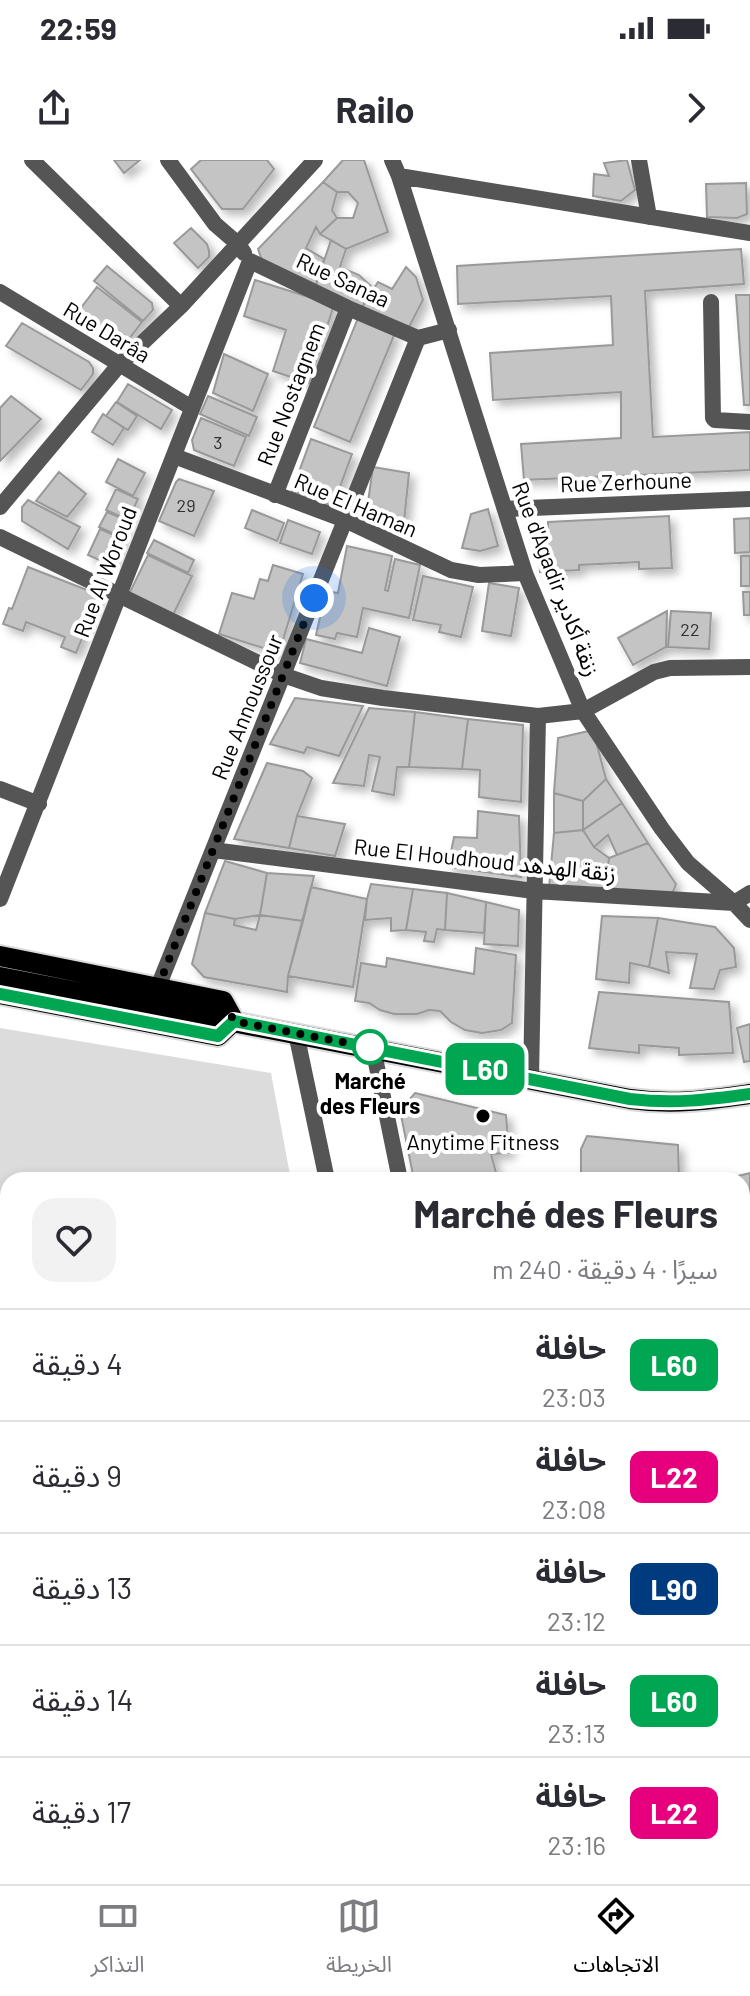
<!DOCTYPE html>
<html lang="ar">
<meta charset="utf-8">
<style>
body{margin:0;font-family:Barlow,"Noto Sans Arabic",sans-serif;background:#f2f2f3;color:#2b2b33;direction:rtl;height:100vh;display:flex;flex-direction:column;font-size:30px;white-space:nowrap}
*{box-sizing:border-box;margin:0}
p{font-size:26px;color:#7c7c81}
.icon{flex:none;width:44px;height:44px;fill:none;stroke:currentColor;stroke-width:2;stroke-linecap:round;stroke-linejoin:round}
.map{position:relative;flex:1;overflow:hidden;direction:ltr}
.sheet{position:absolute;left:0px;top:1012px;width:750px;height:712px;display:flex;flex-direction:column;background:#fff;border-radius:24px 24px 0 0;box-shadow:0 4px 12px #0003;direction:rtl}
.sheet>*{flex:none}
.badge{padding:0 16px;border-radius:12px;font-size:28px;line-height:52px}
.you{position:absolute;width:40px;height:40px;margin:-20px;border:6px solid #fff;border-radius:50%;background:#1a73e8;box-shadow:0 0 0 12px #1a73e833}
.map>.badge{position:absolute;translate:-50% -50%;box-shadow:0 0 0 4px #fff}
.round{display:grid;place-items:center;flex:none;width:84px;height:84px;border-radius:24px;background:#f2f2f3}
.summary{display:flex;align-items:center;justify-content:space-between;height:136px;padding:0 32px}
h1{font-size:38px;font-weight:700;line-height:60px}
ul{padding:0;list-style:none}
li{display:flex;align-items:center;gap:24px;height:112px;padding:0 32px;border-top:2px solid #e1e1e2}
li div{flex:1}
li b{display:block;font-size:30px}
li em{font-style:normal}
li .badge{min-width:88px;font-weight:700;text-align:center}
.status{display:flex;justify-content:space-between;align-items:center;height:56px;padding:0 40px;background:#fff;direction:ltr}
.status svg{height:22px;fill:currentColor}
header{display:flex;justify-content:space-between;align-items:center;height:104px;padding:0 32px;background:#fff;font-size:36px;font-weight:700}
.dock{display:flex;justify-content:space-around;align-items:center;height:112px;border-top:2px solid #e1e1e2;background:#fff;font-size:22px;color:#7c7c81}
.dock a{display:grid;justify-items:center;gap:4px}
.dock .current{color:#000}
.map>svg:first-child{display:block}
.green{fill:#dcdcdc}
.building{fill:#c4c4c4;stroke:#999;stroke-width:2;filter:url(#shadow)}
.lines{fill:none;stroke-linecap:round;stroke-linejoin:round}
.primary-casing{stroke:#dbdbdb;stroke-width:24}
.service{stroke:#555;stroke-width:11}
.minor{stroke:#555;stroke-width:16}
.primary{stroke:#000;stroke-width:20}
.line-casing{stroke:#fff;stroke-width:18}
.line{stroke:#00a651;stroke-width:12}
.walk{stroke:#000;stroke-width:8;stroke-dasharray:0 14.4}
.stop-dot{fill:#fff;stroke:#00a651;stroke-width:4}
.poi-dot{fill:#000;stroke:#fff;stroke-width:3}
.labels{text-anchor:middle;stroke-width:8;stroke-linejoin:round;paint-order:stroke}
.number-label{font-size:18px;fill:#313131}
.street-label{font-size:22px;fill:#000;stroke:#fff}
.stop-label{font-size:22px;font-weight:bold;fill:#000;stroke:#fff}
.poi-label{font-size:22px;fill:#000;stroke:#fff}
</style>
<div class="status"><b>22:59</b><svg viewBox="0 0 49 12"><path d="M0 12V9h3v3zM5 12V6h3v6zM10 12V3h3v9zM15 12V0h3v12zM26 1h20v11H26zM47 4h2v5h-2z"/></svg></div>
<header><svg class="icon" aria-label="forward" viewBox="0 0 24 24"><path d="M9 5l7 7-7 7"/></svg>Railo<svg class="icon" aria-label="share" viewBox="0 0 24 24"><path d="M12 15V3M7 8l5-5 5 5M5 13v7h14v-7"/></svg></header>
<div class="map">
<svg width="750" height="1724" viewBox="0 0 750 1724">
<defs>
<filter id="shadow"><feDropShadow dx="5.5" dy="5.5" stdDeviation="4" flood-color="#0004"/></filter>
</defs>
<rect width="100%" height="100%" fill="#fff"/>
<!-- green -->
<path class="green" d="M 0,868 L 271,913 L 291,1020 L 159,1020 L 141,1016 L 112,1020 L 8,1020 L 8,1061 L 0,1061 Z"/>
<!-- building -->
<path class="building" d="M 114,0 L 140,0 L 124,13 Z
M 201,0 L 267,0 L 274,9 L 243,49 L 222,49 L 191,9 Z
M 343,0 L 364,0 L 388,72 L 346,89 L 320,74 L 337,58 L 353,58 L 358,43 L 348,32 L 337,32 L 323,22 Z
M 627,0 L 635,30 L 621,41 L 593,36 L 594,14 L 609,16 L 604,3 Z
M 323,22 L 337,32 L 332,50 L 337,58 L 320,74 L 316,67 L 306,88 L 324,99 L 314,131 L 264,106 L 258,89 Z
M 746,23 L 747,54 L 737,58 L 707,57 L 706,24 Z
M 191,68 L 207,84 L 209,91 L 209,97 L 198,108 L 174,83 Z
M 331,80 L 346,89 L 340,107 L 359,115 L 373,128 L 359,152 L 314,131 Z
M 741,89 L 744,124 L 645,131 L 653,277 L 750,272 L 750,310 L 524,320 L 521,284 L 621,278 L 621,232 L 493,240 L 490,193 L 613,185 L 611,136 L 458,144 L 457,106 Z
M 107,106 L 152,143 L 153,150 L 143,161 L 94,121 Z
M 406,107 L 416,117 L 423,140 L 409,167 L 360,151 L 378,122 L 392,129 Z
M 255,120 L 334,145 L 309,223 L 273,211 L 286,170 L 244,156 Z
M 97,127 L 142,162 L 129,179 L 120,172 L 117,176 L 111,171 L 107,176 L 77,153 Z
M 736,135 L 750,135 L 750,245 L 744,245 Z
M 358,158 L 395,173 L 350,282 L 314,267 Z
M 22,163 L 89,202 L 93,208 L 93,214 L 81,230 L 6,186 Z
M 224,194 L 268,214 L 253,251 L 213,233 Z
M 128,224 L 172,250 L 161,269 L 117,242 Z
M 11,236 L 41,259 L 0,301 L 0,248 Z
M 208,236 L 257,257 L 249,276 L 200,254 Z
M 116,242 L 137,256 L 128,270 L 106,256 Z
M 103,254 L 124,268 L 113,285 L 92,272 Z
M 201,258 L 246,277 L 234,306 L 194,290 L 192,280 Z
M 311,279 L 352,294 L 333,346 L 292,331 Z
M 118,299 L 145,313 L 133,336 L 106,322 Z
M 373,307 L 409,313 L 404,362 L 366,356 Z
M 59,312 L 86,334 L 67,357 L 36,341 Z
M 179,319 L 214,331 L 194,376 L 159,361 L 176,322 Z
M 116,329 L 138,339 L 128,360 L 106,350 Z
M 28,340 L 80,367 L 68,389 L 22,361 L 22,347 Z
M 488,349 L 498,386 L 480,391 L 462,388 L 471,354 Z
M 252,350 L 284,363 L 277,381 L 245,368 Z
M 107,352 L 129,361 L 121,377 L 99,367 Z
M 669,356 L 672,408 L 639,409 L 639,402 L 579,405 L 579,410 L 540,412 L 538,372 L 548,371 L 548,362 Z
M 750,358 L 750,392 L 735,393 L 734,359 Z
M 288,360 L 320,372 L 312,394 L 280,383 Z
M 100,369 L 123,379 L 114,400 L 106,403 L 88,395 Z
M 154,380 L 194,400 L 188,413 L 147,393 Z
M 347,386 L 392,396 L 385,430 L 388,431 L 395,399 L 420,405 L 409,458 L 363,448 L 357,477 L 337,473 L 335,479 L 316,475 L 326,431 L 338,433 Z
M 148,395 L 192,416 L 173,455 L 129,434 Z
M 741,396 L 750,396 L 750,426 L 741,426 Z
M 273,405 L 303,414 L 279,493 L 219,474 L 232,433 L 254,439 L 260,419 L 268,421 Z
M 28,407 L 100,435 L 76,493 L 61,487 L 65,477 L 26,462 L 23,471 L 3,464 L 9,448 L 12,449 Z
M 423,416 L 473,427 L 461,477 L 439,472 L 441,465 L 413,460 Z
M 489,423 L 519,428 L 511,476 L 482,471 Z
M 743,432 L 750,432 L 750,455 L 744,455 Z
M 667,451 L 666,487 L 633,505 L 618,478 Z
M 671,451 L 711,453 L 709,489 L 668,487 Z
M 369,468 L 400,477 L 387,526 L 300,503 L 306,479 L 362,493 Z
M 295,538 L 363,546 L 339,596 L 307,587 L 304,593 L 270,584 Z
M 369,548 L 415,552 L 409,607 L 397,607 L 394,635 L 372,631 L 380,597 L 369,595 L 364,626 L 333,623 Z
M 415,552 L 468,559 L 462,609 L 409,607 Z
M 468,559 L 523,565 L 521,642 L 479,637 L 480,610 L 462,609 Z
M 593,570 L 606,619 L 583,641 L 554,633 L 558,578 Z
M 267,603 L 303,611 L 312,618 L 297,656 L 289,688 L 234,679 Z
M 606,619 L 622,643 L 583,670 L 583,641 Z
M 554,633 L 583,641 L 583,670 L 554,673 Z
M 622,643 L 648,683 L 617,695 L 608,675 L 594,687 L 583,670 Z
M 478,651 L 519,656 L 521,717 L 448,707 L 454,677 L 477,678 Z
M 297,656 L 345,664 L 335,696 L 289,688 Z
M 583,670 L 594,687 L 609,698 L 605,730 L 549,728 L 554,673 Z
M 648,683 L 676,724 L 672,734 L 605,730 L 609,698 Z
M 225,701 L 267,713 L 260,755 L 235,759 L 205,753 Z
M 267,713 L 314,716 L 303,761 L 260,755 Z
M 371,724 L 413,729 L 406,770 L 391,771 L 391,758 L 365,760 L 367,739 Z
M 311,727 L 367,739 L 353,827 L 288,816 Z
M 413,729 L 447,733 L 445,770 L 437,769 L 434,782 L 424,781 L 426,772 L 406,770 Z
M 447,733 L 486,742 L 484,773 L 445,770 Z
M 486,742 L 519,750 L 518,786 L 484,784 Z
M 205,753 L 235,759 L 234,765 L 256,770 L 260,755 L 303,761 L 288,816 L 287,832 L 204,817 L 192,804 Z
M 602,756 L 658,758 L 649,807 L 630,803 L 629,823 L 596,819 Z
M 658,758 L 715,767 L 734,788 L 736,807 L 720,810 L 714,829 L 690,828 L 697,794 L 666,792 L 669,813 L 649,807 Z
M 476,788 L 516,795 L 512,863 L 501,870 L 482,873 L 465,870 L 451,862 L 440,851 L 429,850 L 417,854 L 394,854 L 380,850 L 369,843 L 355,841 L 361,803 L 386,807 L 387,798 L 474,814 Z
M 599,832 L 729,842 L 733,893 L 679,895 L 679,888 L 639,885 L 639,893 L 589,888 Z
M 750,864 L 750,901 L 744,902 L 737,868 Z
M 415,933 L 506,955 L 509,993 L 491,994 L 498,1020 L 414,1020 L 400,950 Z
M 587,976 L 678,985 L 679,1020 L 581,1020 L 581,989 Z
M 750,1013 L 750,1041 L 742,1042 L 742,1020 L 721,1020 Z
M 750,1061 L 750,1131 L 742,1132 L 742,1063 Z
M 742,1189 L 750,1189 L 750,1210 L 742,1210 Z
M 742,1231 L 750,1231 L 750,1251 L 742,1251 Z
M 8,1675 L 8,1716 L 19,1716 L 20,1722 L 0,1724 L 0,1676 Z
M 100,1716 L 168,1716 L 170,1724 L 107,1724 L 107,1722 L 101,1720 Z
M 464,1716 L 609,1716 L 610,1724 L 441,1724 Z
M 700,1716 L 711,1716 L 713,1724 L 671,1724 Z"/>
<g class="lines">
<defs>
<path id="primary" d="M 0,796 L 223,841 L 234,861
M 0,817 L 630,939 C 674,945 707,940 750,934
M 0,834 L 218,876 L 234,861"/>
</defs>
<!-- primary casing -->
<use href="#primary" class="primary-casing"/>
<!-- service -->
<path class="service" d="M 742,1318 L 750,1319
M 742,1344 L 750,1346
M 742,1397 L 750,1395
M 742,1425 L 750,1423
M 742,1474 L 750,1473
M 742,1495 L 750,1496
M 742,1597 L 750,1595
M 742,1654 L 750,1654
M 416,1716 L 418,1724
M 247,1722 L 273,1716
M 348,1724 L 381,1716
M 747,1724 L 750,1703"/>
<!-- minor -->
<path class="minor" d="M 32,0 L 181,146
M 168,0 L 215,64 L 238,84 L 244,93
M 392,0 L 399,16 L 525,413 L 583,551 L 662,669 L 688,703 L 734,743 L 750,760
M 639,0 L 649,57
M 399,16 L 750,73
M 250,101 L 348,148 L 418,178
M 0,132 L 192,248
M 711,142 L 713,258 L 715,260 L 750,262
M 418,178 L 449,170
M 174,296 L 345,360 L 451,410 L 479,415 L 525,413
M 275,335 L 348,148
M 0,347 L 119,205 L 181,146 L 315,0
M 505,349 L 750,339
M 0,377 L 283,515 L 321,528 L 383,538 L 538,556 L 583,551 L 654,512 L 670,508 L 750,507
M 0,629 L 39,644
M 213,690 L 534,731 L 734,743 L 750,733
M 0,739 L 250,101
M 158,827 L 418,178
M 296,873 L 327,1020
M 373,888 L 400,1020
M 531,918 L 538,556
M 742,1153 L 750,1153
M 0,1175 L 8,1175
M 0,1218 L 8,1268
M 0,1487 L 8,1535
M 0,1572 L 8,1575
M 38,1716 L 39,1724
M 79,1716 L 81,1724"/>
<!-- primary -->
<use href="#primary" class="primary"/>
</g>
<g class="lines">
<defs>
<path id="line" d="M 0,834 L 218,876 L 234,861 L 630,939 C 674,944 707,940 750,934"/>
</defs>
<!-- line casing -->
<use href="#line" class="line-casing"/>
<!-- line -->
<use href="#line" class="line"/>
<!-- walk -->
<path class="walk" d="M 314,438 L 158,827 L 223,841 L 234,861 L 373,888 L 370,887"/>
</g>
<!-- markers -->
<circle class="stop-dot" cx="370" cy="887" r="16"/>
<circle class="poi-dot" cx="483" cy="956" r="8"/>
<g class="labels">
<!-- number labels -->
<g class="number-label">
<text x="218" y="289">3</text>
<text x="186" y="352">29</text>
<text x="690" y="476">22</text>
</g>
<!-- street labels -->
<g class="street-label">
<text transform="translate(343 120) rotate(25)" y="8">Rue Sanaa</text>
<text transform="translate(107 172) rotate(31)" y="8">Rue Darâa</text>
<text transform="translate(291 234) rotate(-69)" y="8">Rue Nostagnem</text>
<text transform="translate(626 322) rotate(-2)" y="8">Rue Zerhoune</text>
<text transform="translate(356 345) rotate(23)" y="8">Rue El Haman</text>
<text transform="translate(105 412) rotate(-69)" y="8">Rue Al Woroud</text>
<text transform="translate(556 419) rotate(69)" y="8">Rue d'Agadir زنقة أكادير</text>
<text transform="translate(247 547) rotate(-68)" y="8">Rue Annoussour</text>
<text transform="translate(485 700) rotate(6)" y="8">Rue El Houdhoud زنقة الهدهد</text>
</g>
<!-- stop labels -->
<g class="stop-label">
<text x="370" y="929">Marché<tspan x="370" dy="25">des Fleurs</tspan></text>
</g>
<!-- poi labels -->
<g class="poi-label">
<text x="483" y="990">Anytime Fitness</text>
</g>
</g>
</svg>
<div class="you" style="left:314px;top:438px"></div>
<b class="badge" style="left:485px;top:909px;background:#00a651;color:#fff">L60</b>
<section class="sheet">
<div class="summary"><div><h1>Marché des Fleurs</h1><p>سيرًا · 4 دقيقة · 240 m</p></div><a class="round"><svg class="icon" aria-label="heart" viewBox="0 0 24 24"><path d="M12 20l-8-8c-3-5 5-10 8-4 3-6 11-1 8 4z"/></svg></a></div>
<ul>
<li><span class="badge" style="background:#00a651;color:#fff">L60</span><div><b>حافلة</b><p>23:03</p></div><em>4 دقيقة</em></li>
<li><span class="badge" style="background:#e6007e;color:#fff">L22</span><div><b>حافلة</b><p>23:08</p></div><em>9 دقيقة</em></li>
<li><span class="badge" style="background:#003b80;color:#fff">L90</span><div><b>حافلة</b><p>23:12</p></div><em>13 دقيقة</em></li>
<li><span class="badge" style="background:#00a651;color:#fff">L60</span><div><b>حافلة</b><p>23:13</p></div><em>14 دقيقة</em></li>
<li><span class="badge" style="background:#e6007e;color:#fff">L22</span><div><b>حافلة</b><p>23:16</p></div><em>17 دقيقة</em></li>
</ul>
</section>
</div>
<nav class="dock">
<a class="current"><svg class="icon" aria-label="directions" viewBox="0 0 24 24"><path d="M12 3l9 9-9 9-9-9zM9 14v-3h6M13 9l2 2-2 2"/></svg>الاتجاهات</a>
<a><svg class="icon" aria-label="map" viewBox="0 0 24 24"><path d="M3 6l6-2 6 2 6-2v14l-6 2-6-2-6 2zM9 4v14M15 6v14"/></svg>الخريطة</a>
<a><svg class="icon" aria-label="tickets" viewBox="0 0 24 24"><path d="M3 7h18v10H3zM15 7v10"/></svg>التذاكر</a>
</nav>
